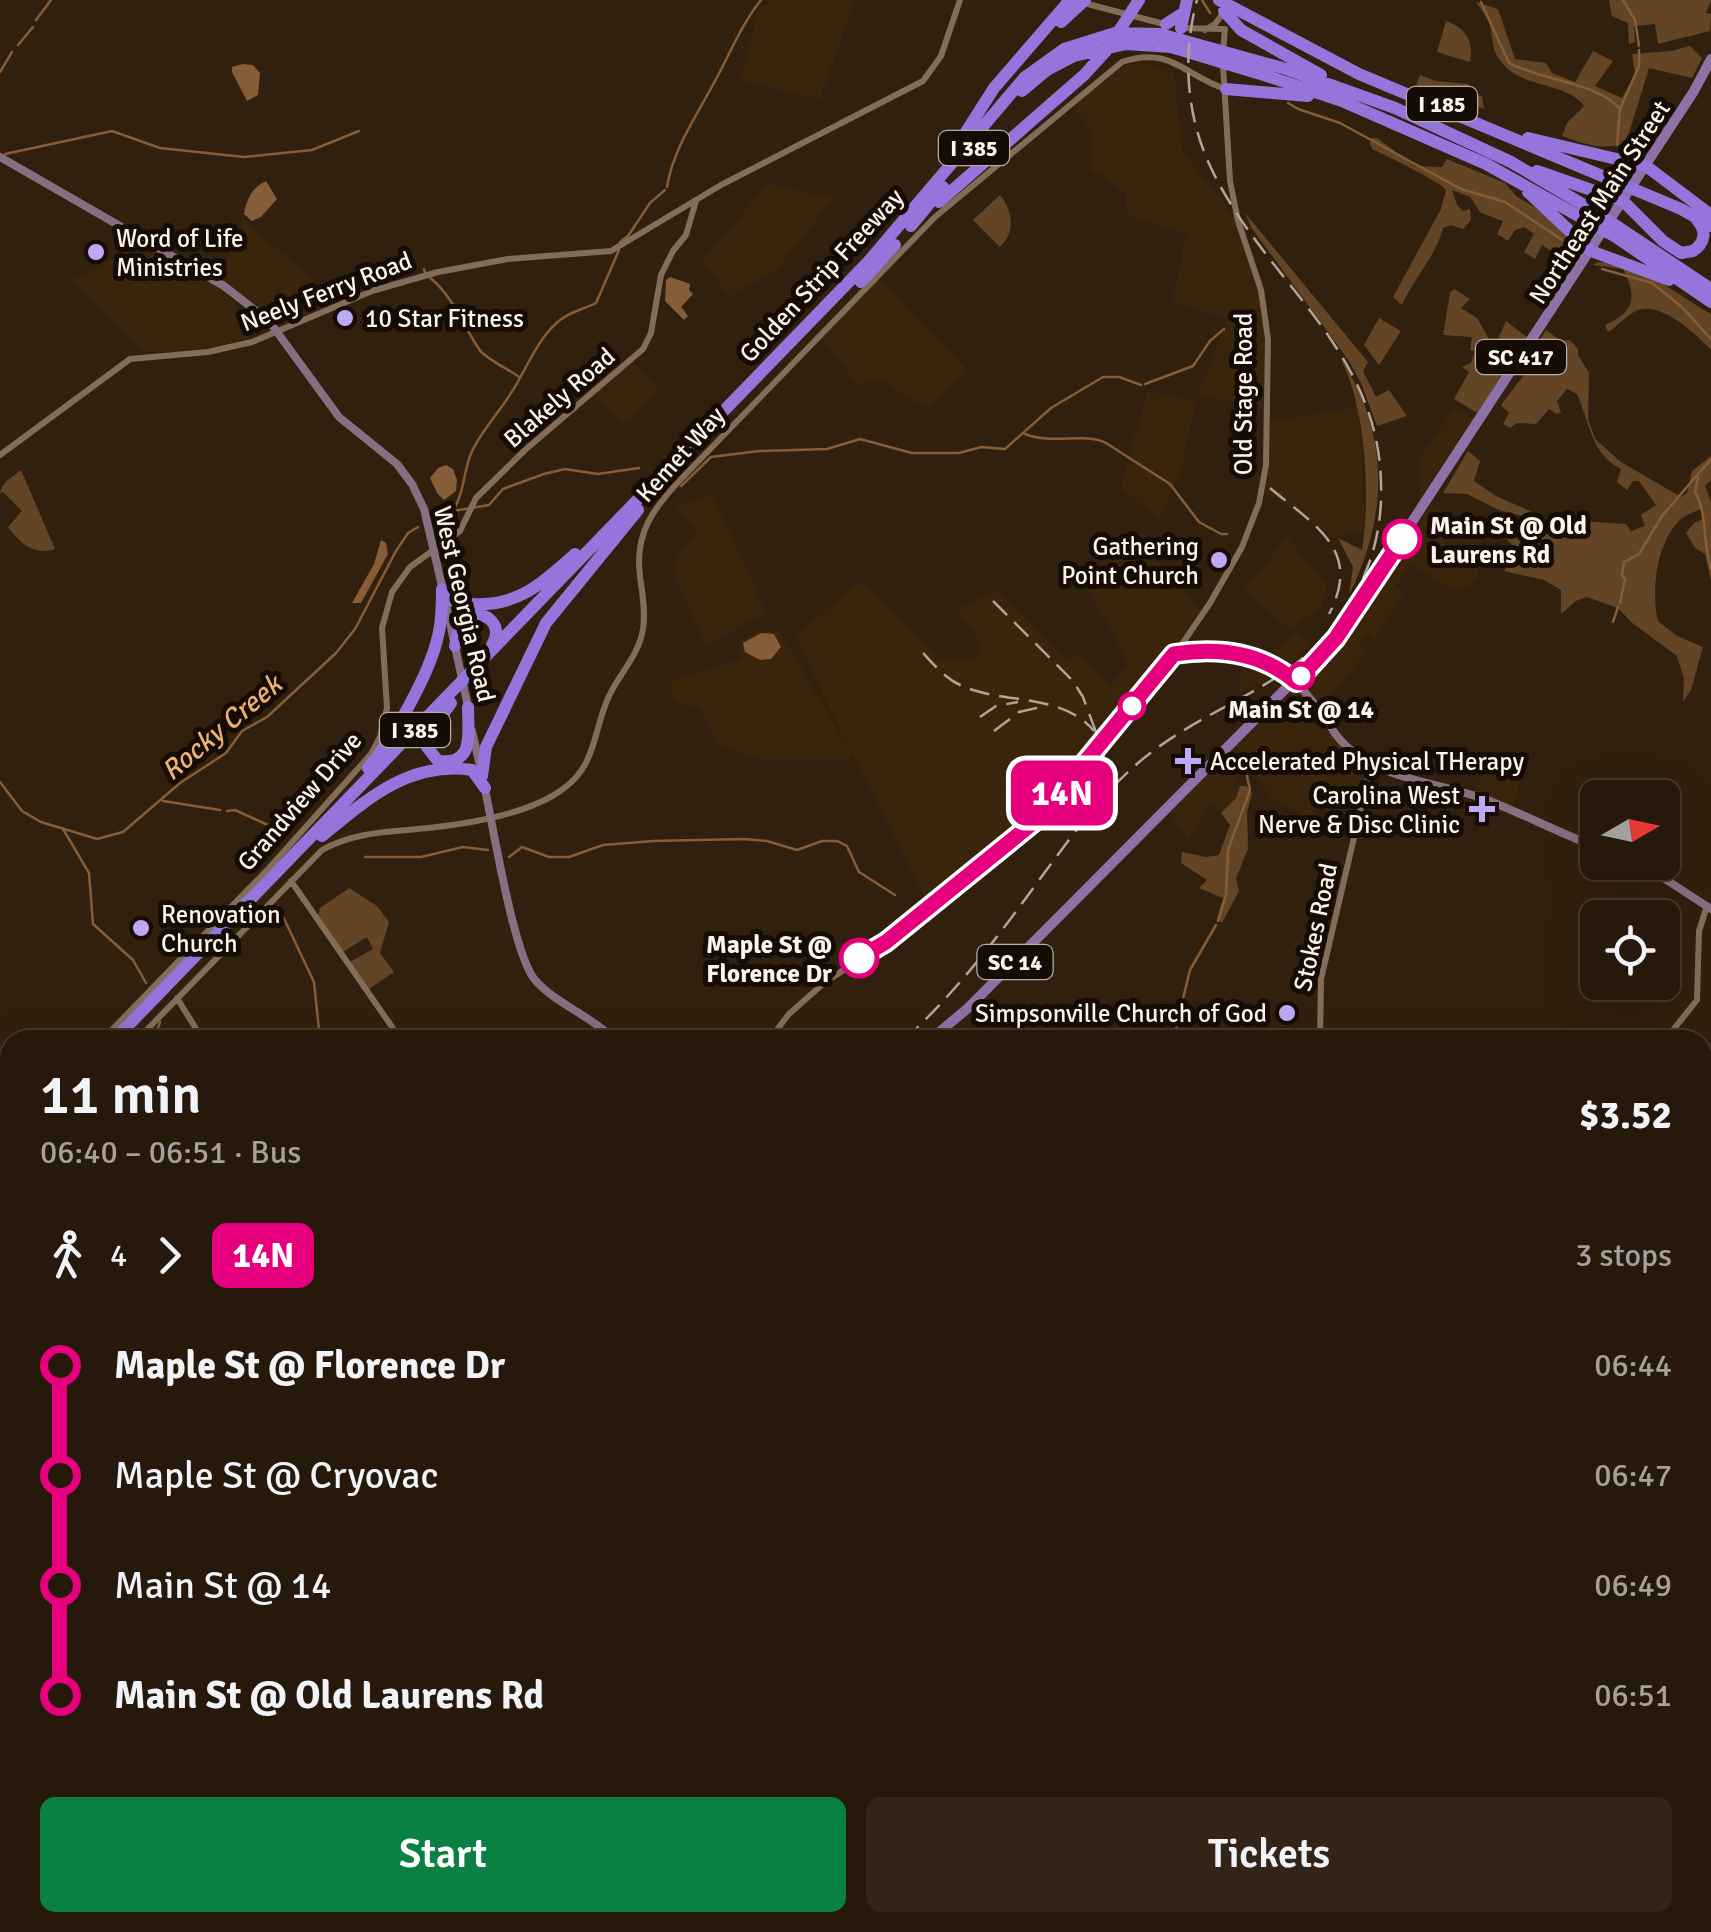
<!DOCTYPE html>
<meta charset="utf-8">
<style>
body{margin:0;font-family:Signika,sans-serif;background:#322518;color:#f1f3f6;height:100vh;display:flex;flex-direction:column;font-size:38px;white-space:nowrap}
*{box-sizing:border-box;margin:0}
p{font-size:32px;color:#a4a09c}
.icon{flex:none;width:55px;height:55px;fill:none;stroke:currentColor;stroke-width:2;stroke-linecap:round;stroke-linejoin:round}
.map{position:relative;flex:1;overflow:hidden}
.drawer{position:absolute;left:0px;top:1030px;width:1712px;height:902px;display:flex;flex-direction:column;background:#26180a;border-radius:30px 30px 0 0;box-shadow:0 10px 40px #0002,0 0 0 2px #42372b}
.drawer>*{flex:none}
.badge{padding:0 20px;border-radius:15px;font-size:35px;line-height:65px}
.needle{width:65px;rotate:81deg}
.fabs{position:absolute;left:1580px;top:780px;display:grid;gap:20px}
.fabs a{display:grid;place-items:center;width:100px;height:100px;border-radius:15px;background:#26180a;box-shadow:0 10px 40px #0002,0 0 0 2px #42372b;font-size:50px}
.map>.badge{position:absolute;translate:-50% -50%;box-shadow:0 0 0 5px #fff}
.legs{display:flex;align-items:center;gap:15px;height:110px;padding:0 40px;font-size:32px}
.legs p{margin-inline-start:auto}
.head{display:flex;align-items:center;justify-content:space-between;height:170px;padding:0 40px}
h1{font-size:55px;font-weight:600;line-height:75px}
.primary-button{display:flex;gap:20px;margin-top:auto;padding:20px 40px}
.primary-button a{flex:1;height:115px;border-radius:15px;background:#0b8043;color:#fff;font-size:40px;font-weight:600;line-height:115px;text-align:center}
.primary-button a+a{background:#322518;color:#f1f3f6}
ul{padding:0 40px;list-style:none}
li{display:flex;align-items:center;gap:35px;height:110px;font-size:38px}
li i{display:grid;place-items:center;width:15px;height:100%;margin:0 12px;background:currentColor}
li i::after{content:'';width:25px;height:25px;margin:-12px;border:8px solid;border-radius:50%;background:#26180a}
li p{margin-inline-start:auto}
li:first-child i{background:linear-gradient(#0000 50%,currentColor 0)}
li:last-child i{background:linear-gradient(currentColor 50%,#0000 0)}
.map>svg:first-child{display:block}
.built{fill:#3b240c}
.green{fill:#634425}
.water{fill:#865d36}
.lines{fill:none;stroke-linecap:round;stroke-linejoin:round}
.stream{stroke:#865d36;stroke-width:2.5}
.tertiary{stroke:#836d59;stroke-width:6}
.secondary{stroke:#886f80;stroke-width:8}
.primary{stroke:#8e71a7;stroke-width:10}
.motorway{stroke:#9574db;stroke-width:12}
.rail{stroke:#b1a498;stroke-width:2.5;stroke-dasharray:20 10;stroke-linecap:butt}
.line-1-casing{stroke:#fff;stroke-width:22}
.line-1{stroke:#e6007e;stroke-width:15}
.poi-dot{fill:#bea9f4;stroke:#140c05;stroke-width:4}
.stop-1-dot{fill:#fff;stroke:#e6007e;stroke-width:5}
.labels{text-anchor:middle;stroke-width:10;stroke-linejoin:round;paint-order:stroke}
.shield{fill:#140c05;stroke:#b7aea5;stroke-width:2.5}
.shield-label{font-size:22px;font-weight:bold;fill:#fdf3ea}
.street-label{font-size:25px;fill:#fdf3ea;stroke:#140c05}
.poi-label{font-size:25px;fill:#fdf3ea;stroke:#140c05;text-anchor:start}
.stop-label{font-size:25px;font-weight:bold;fill:#fdf3ea;stroke:#140c05;text-anchor:start}
.water-label{font-size:28px;font-style:italic;fill:#f0b074;stroke:#140c05}
</style>
<div class="map">
<svg width="1711" height="1932" viewBox="0 0 1711 1932">
<rect width="100%" height="100%" fill="#32200e"/>
<!-- built -->
<path class="built" d="M 772,0 L 855,0 L 820,99 L 740,80 L 757,13 Z
M 1143,61 L 1174,73 L 1182,150 L 1236,219 L 1264,305 L 1266,409 L 1198,395 L 1228,319 L 1173,301 L 1186,235 L 1127,215 L 1126,193 L 1091,169 L 1092,132 L 1072,104 L 1118,69 Z
M 768,184 L 834,198 L 776,270 L 729,297 L 703,260 Z
M 243,220 L 309,276 L 326,307 L 279,327 L 258,306 L 217,279 Z
M 141,245 L 217,285 L 230,295 L 251,338 L 207,349 L 145,353 L 72,279 Z
M 878,278 L 968,371 L 929,410 L 882,380 L 858,385 L 821,336 Z
M 632,360 L 658,389 L 627,425 L 591,396 Z
M 1147,391 L 1196,402 L 1182,465 L 1159,520 L 1121,487 Z
M 1456,406 L 1475,419 L 1419,504 L 1421,456 Z
M 1359,407 L 1365,531 L 1334,537 L 1264,492 L 1269,422 Z
M 712,495 L 767,613 L 706,645 L 671,567 L 697,530 L 675,507 Z
M 1431,504 L 1465,522 L 1483,546 L 1478,577 L 1462,590 L 1449,587 L 1411,565 L 1396,586 L 1404,592 L 1375,638 L 1369,633 L 1359,646 L 1365,653 L 1322,708 L 1348,750 L 1365,767 L 1357,805 L 1327,790 L 1309,817 L 1271,798 L 1252,768 L 1236,782 L 1240,786 L 1236,798 L 1221,813 L 1210,803 L 1189,841 L 1170,813 L 1318,665 L 1359,611 Z
M 1287,537 L 1326,585 L 1322,606 L 1290,629 L 1244,591 Z
M 1119,542 L 1133,559 L 1151,553 L 1200,611 L 1040,819 L 930,906 L 851,752 L 849,761 L 762,761 L 719,744 L 700,708 L 678,704 L 673,699 L 672,680 L 742,659 L 739,641 L 757,632 L 780,632 L 849,750 L 796,636 L 860,581 L 941,659 L 975,657 L 982,645 L 957,610 L 996,590 L 1066,660 L 1079,654 L 1110,685 L 1129,664 L 1084,581 Z
M 1296,631 L 1309,644 L 1287,670 L 1238,694 L 1243,656 L 1270,660 Z
M 1484,760 L 1523,770 L 1513,806 L 1476,792 Z"/>
<!-- green -->
<path class="green" d="M 1609,0 L 1711,0 L 1706,13 L 1711,14 L 1710,31 L 1658,44 L 1655,24 L 1634,26 L 1635,42 L 1629,44 L 1628,23 L 1612,16 Z
M 1476,2 L 1498,9 L 1515,59 L 1546,63 L 1552,73 L 1575,82 L 1593,51 L 1613,61 L 1595,86 L 1622,98 L 1635,74 L 1632,54 L 1671,51 L 1690,46 L 1702,58 L 1692,78 L 1649,68 L 1626,143 C 1604,151 1584,144 1562,136 L 1567,123 L 1584,106 C 1568,83 1526,88 1506,67 C 1492,53 1494,47 1491,31 C 1490,20 1482,11 1476,2 Z
M 1446,21 C 1466,28 1474,41 1470,62 L 1437,52 Z
M 1420,75 L 1436,81 L 1469,84 L 1469,96 L 1482,96 L 1484,109 L 1416,85 Z
M 1372,138 L 1377,138 L 1415,166 L 1442,167 L 1447,159 L 1505,183 L 1516,196 L 1543,212 L 1574,242 L 1579,261 L 1575,266 L 1542,245 L 1535,259 L 1524,252 L 1534,234 L 1524,227 L 1515,230 L 1508,241 L 1497,234 L 1503,221 L 1481,213 L 1470,197 L 1452,190 L 1457,205 L 1463,211 L 1470,209 L 1471,220 L 1463,229 L 1451,225 L 1443,228 C 1436,256 1414,278 1402,305 L 1393,297 L 1441,209 L 1446,190 C 1441,182 1385,155 1372,149 L 1370,143 Z
M 1000,195 C 1013,211 1016,232 1000,247 L 973,220 Z
M 1245,213 L 1368,362 L 1363,371 L 1376,397 L 1389,390 L 1407,416 L 1377,426 L 1361,383 L 1349,361 L 1251,227 Z
M 1598,262 C 1642,263 1675,294 1711,314 L 1711,350 C 1696,334 1658,298 1634,312 C 1625,317 1617,327 1608,332 L 1605,325 C 1634,312 1638,298 1623,269 L 1593,265 Z
M 1454,289 L 1470,299 L 1461,308 L 1477,318 L 1489,339 L 1485,347 L 1487,357 L 1495,357 L 1502,344 L 1498,339 L 1506,321 L 1528,338 L 1477,413 L 1454,399 L 1469,372 L 1462,367 L 1471,363 L 1475,351 L 1470,350 L 1472,337 L 1443,335 L 1450,293 Z
M 1379,318 L 1401,331 L 1379,365 L 1364,345 Z
M 1546,330 L 1561,341 L 1570,340 L 1578,349 L 1578,355 L 1589,373 L 1588,420 L 1596,440 L 1621,462 L 1681,497 L 1687,493 L 1692,471 L 1711,456 L 1711,480 L 1705,486 L 1711,502 L 1711,581 L 1705,554 L 1695,548 L 1686,533 L 1694,523 L 1703,519 L 1703,508 C 1697,511 1687,514 1681,519 C 1656,542 1651,591 1658,621 L 1677,636 L 1703,647 L 1691,690 L 1683,702 L 1684,678 L 1677,656 L 1631,622 L 1618,608 L 1587,597 L 1576,601 L 1561,614 L 1561,590 L 1544,580 L 1504,571 L 1521,547 L 1513,546 L 1505,537 L 1526,525 L 1534,528 L 1536,525 L 1530,518 L 1499,510 L 1467,494 L 1443,493 L 1468,451 L 1480,461 L 1474,481 L 1496,496 L 1548,519 L 1626,524 L 1631,531 L 1645,526 L 1641,515 L 1656,505 L 1639,481 L 1633,481 L 1627,490 L 1617,482 L 1621,469 C 1591,455 1589,420 1577,394 L 1567,389 L 1557,401 L 1561,412 L 1557,414 L 1549,409 L 1536,424 L 1517,423 L 1510,428 L 1503,424 L 1509,413 L 1501,405 L 1524,375 L 1522,367 Z
M 1339,356 C 1390,432 1389,515 1349,595 L 1353,567 L 1338,538 L 1362,550 C 1371,496 1366,404 1339,356 Z
M 21,470 L 55,549 C 33,556 20,543 8,527 L 22,511 L 3,492 L 0,493 C 2,482 11,478 21,470 Z
M 1240,786 L 1247,786 L 1252,794 L 1247,812 L 1248,849 L 1236,878 L 1239,891 L 1222,923 L 1217,919 L 1223,898 L 1199,888 L 1207,880 L 1181,863 L 1182,852 L 1206,857 L 1219,855 L 1230,825 L 1221,813 L 1236,798 Z
M 349,888 L 377,906 L 389,922 L 380,953 L 394,972 L 369,989 L 350,962 L 373,949 L 367,937 L 343,952 L 318,916 L 320,908 Z
M 1703,1647 L 1711,1647 L 1711,1739 L 1703,1738 Z"/>
<!-- water -->
<path class="water" d="M 243,64 L 253,65 L 260,73 L 258,95 L 247,101 L 232,72 L 232,67 Z
M 266,181 L 277,199 L 261,217 L 252,221 L 244,214 C 247,198 252,188 266,181 Z
M 670,277 L 690,284 L 689,290 L 693,294 L 681,307 L 688,316 L 684,320 L 665,301 L 666,280 Z
M 446,465 L 453,469 L 457,480 L 456,491 L 444,500 L 437,493 L 430,478 L 438,468 Z
M 381,540 L 386,543 L 388,554 L 361,603 L 352,603 L 374,564 Z
M 761,633 L 774,634 L 781,647 L 771,659 L 760,660 L 745,652 L 743,643 Z"/>
<g class="lines">
<!-- stream -->
<path class="stream" d="M 1202,0 L 1210,13
M 1623,0 L 1635,20 L 1639,46
M 1481,2 L 1509,63 C 1541,80 1601,84 1620,109
M 36,20 L 51,0
M 18,45 L 33,27
M 0,72 L 12,52
M 1288,103 L 1298,109 L 1340,123 L 1461,189 L 1505,202 L 1576,249
M 1617,145 L 1620,109 L 1639,66 L 1639,50
M 5,154 L 112,131 L 160,148 L 244,157 L 312,150 L 359,131
M 667,187 C 673,149 697,115 715,81 C 730,54 741,25 761,0
M 620,242 L 628,236 L 650,203 L 665,190
M 424,269 L 425,272
M 1602,269 L 1652,283 L 1682,307 L 1711,339
M 429,277 C 454,297 462,324 479,349 C 485,359 509,369 519,377
M 1145,384 L 1193,366 L 1210,341 L 1224,329
M 1025,434 C 1053,445 1084,432 1106,443 L 1170,484 L 1199,522 L 1221,534 L 1227,534
M 1698,478 L 1695,492 C 1708,514 1702,543 1711,568
M 681,486 L 711,457 L 759,451 L 827,449 L 860,439 L 912,453 L 959,453 L 981,447 L 1005,449 L 1051,408 L 1103,377 L 1119,377 L 1141,385
M 453,511 C 465,491 463,471 472,451 C 484,427 503,408 516,385 C 529,363 539,337 560,320 C 570,312 584,309 596,303 L 619,250
M 438,519 L 453,511 L 489,505 L 503,489 L 544,474 L 565,469 L 598,474 L 639,468
M 1620,603 L 1625,579 L 1622,575 L 1624,562 L 1639,554 L 1662,516 L 1711,459
M 1613,622 L 1618,607
M 0,782 L 22,811 L 41,822 L 97,839 L 123,832 L 180,783 L 226,753 L 242,731 L 267,717 L 336,653 L 355,629 L 396,551 L 408,533 L 418,527
M 163,801 L 220,810
M 227,811 L 235,810 L 272,827 L 296,822
M 63,829 L 89,873 L 93,924 L 133,960 L 146,983
M 365,857 L 421,857 L 463,847 L 488,850
M 509,857 L 522,847 L 549,857 L 569,857 L 603,845 L 653,841 L 744,839 L 767,841 L 797,850 L 822,841 L 837,841 L 847,846 L 859,872 L 895,895
M 264,860 L 275,841 L 273,830
M 278,906 L 314,982 L 320,1040
M 1218,921 L 1226,895 L 1228,850 L 1250,790 L 1247,776
M 156,1034 L 160,1022
M 1173,1040 L 1190,970 L 1216,925
M 0,1715 L 10,1733
M 1702,1851 L 1711,1844
M 272,1922 L 279,1932
M 1356,1922 L 1380,1932
M 286,1932 L 292,1922
M 913,1932 L 939,1922
M 1645,1932 L 1649,1922"/>
<!-- tertiary -->
<path class="tertiary" d="M 1084,3 L 1164,24
M 1181,28 L 1223,29
M 1205,30 L 1215,24 L 1224,12
M 1223,53 L 1225,29
M 0,455 L 130,359 L 208,352 L 252,342 L 372,291 L 438,272 L 508,259 L 611,251 L 721,185 L 923,81 L 941,56 L 960,0
M 1175,654 C 1219,647 1260,653 1295,681
M 291,881 L 401,1040
M 177,998 L 203,1040
M 102,1040 L 270,867 L 371,754 L 380,737 L 387,708 L 382,628 L 392,592 L 410,567 L 460,531 L 476,498 L 525,450 L 643,349 L 651,333 L 661,275 L 673,251 L 686,235 L 696,201
M 137,1040 L 322,850 C 352,833 384,832 417,829 C 461,825 528,815 563,789 C 597,765 593,730 609,696 C 620,673 639,655 643,629 C 646,611 642,593 640,576 C 634,532 655,506 684,476 L 935,217 L 1122,62 C 1171,45 1186,77 1226,89
M 769,1040 L 789,1014 L 824,983 L 886,942 L 1010,844 L 1047,810 L 1180,647 L 1210,603 L 1242,547 L 1259,503 L 1266,465 L 1268,339 L 1261,290 L 1238,221 L 1230,181 L 1223,65
M 1320,1040 L 1321,979 L 1371,765
M 1665,1040 L 1697,1000 L 1699,931 L 1707,906
M 0,1146 L 10,1135
M 0,1181 L 10,1170
M 0,1313 L 10,1308
M 1702,1802 L 1711,1811"/>
<!-- secondary -->
<path class="secondary" d="M 0,157 L 224,286 L 269,321 L 339,417 L 397,464 L 412,484 L 424,509 L 443,590
M 446,604 L 468,707
M 1296,681 L 1329,722
M 1327,720 C 1357,781 1435,779 1490,801 C 1526,816 1561,833 1598,848
M 472,731 L 480,766
M 484,785 C 493,824 513,954 535,980 C 557,1005 592,1016 615,1040
M 1631,862 L 1665,879 L 1711,909
M 791,1922 L 795,1932"/>
<!-- primary -->
<path class="primary" d="M 930,1040 L 968,1008 L 1336,638 L 1694,91 L 1711,59
M 0,1423 L 10,1421"/>
<!-- motorway -->
<path class="motorway" d="M 1219,0 L 1359,74 L 1681,209 L 1711,226
M 1224,11 L 1241,30 L 1321,75
M 1061,22 L 1085,0
M 1166,24 L 1180,15
M 1181,28 L 1187,0
M 1226,89 L 1308,96
M 1022,91 L 1047,70 L 1074,56 L 1126,44 L 1171,47 L 1267,76 L 1342,101 L 1486,164 L 1616,237 L 1711,302
M 1528,138 L 1646,166 L 1711,215
M 952,154 L 994,88 L 1070,0
M 1537,171 L 1623,201 L 1663,241 L 1681,253 L 1693,251 C 1705,243 1707,231 1697,220
M 1528,192 L 1591,251 L 1669,280
M 939,202 L 1084,75 L 1106,51 L 1139,0
M 911,226 L 943,187
M 861,282 L 895,245
M 444,595 C 453,603 461,604 473,604 C 518,607 544,582 575,554
M 455,646 L 460,623 L 474,614 C 492,615 502,628 492,645
M 451,703 L 428,735 L 427,747 L 438,761 C 475,765 468,735 468,707
M 368,768 C 393,739 430,673 438,636 C 442,621 442,605 442,589
M 482,776 L 486,747 L 546,623 L 638,510
M 322,836 C 366,800 410,760 472,770 L 485,788
M 114,1040 L 868,262 L 1025,77 L 1064,49 L 1115,33 L 1160,34 L 1286,69 L 1395,108 L 1511,162 L 1594,211 L 1711,289
M 0,1168 L 10,1158"/>
<!-- rail -->
<path class="rail" d="M 1270,488 C 1314,525 1363,550 1329,614
M 993,601 L 1073,681 L 1083,697 L 1103,751 L 1105,774 L 1096,799
M 923,653 C 934,665 945,678 960,685 C 1002,705 1062,692 1094,731
M 980,717 L 996,706 L 1018,702
M 994,731 L 1019,712 L 1041,707
M 904,1040 C 959,990 1002,931 1045,872 C 1074,833 1101,795 1138,763 C 1223,691 1323,686 1368,566 C 1378,540 1382,511 1381,484 C 1379,349 1265,281 1212,170 C 1186,117 1182,56 1197,0
M 0,1383 L 10,1378"/>
</g>
<g class="lines">
<defs>
<path id="line-1" d="M 859,958 L 886,942 L 1039,818 L 1174,654 C 1218,647 1261,652 1296,682 L 1336,638 L 1402,539"/>
</defs>
<!-- line-1 casing -->
<use href="#line-1" class="line-1-casing"/>
<!-- line-1 -->
<use href="#line-1" class="line-1"/>
</g>
<!-- markers -->
<g class="poi-dot">
<circle cx="96" cy="252" r="10"/>
<circle cx="345" cy="318" r="10"/>
<circle cx="1219" cy="560" r="10"/>
<path d="M1183 746h10v10h10v10h-10v10h-10v-10h-10v-10h10z"/>
<path d="M1477 794h10v10h10v10h-10v10h-10v-10h-10v-10h10z"/>
<circle cx="141" cy="928" r="10"/>
<circle cx="1287" cy="1013" r="10"/>
</g>
<g class="stop-1-dot">
<circle cx="1402" cy="539" r="18"/>
<circle cx="1301" cy="676" r="12"/>
<circle cx="1132" cy="706" r="12"/>
<circle cx="859" cy="958" r="18"/>
</g>
<g class="labels">
<!-- shield labels -->
<g class="shield">
<rect x="1407" y="87" width="70" height="34" rx="8"/>
<rect x="939" y="131" width="70" height="34" rx="8"/>
<rect x="1476" y="340" width="90" height="34" rx="8"/>
<rect x="380" y="713" width="70" height="34" rx="8"/>
<rect x="977.5" y="945" width="75" height="34" rx="8"/>
</g>
<g class="shield-label">
<text x="1442" y="112">I 185</text>
<text x="974" y="156">I 385</text>
<text x="1521" y="365">SC 417</text>
<text x="415" y="738">I 385</text>
<text x="1015" y="970">SC 14</text>
</g>
<!-- street labels -->
<g class="street-label">
<text transform="translate(1599 202) rotate(-57)" y="9">Northeast Main Street</text>
<text transform="translate(821 275) rotate(-47)" y="9">Golden Strip Freeway</text>
<text transform="translate(326 291) rotate(-21)" y="9">Neely Ferry Road</text>
<text transform="translate(1243 394) rotate(-90)" y="9">Old Stage Road</text>
<text transform="translate(559 397) rotate(-41)" y="9">Blakely Road</text>
<text transform="translate(680 454) rotate(-48)" y="9">Kemet Way</text>
<text transform="translate(465 604) rotate(77)" y="9">West Georgia Road</text>
<text transform="translate(299 801) rotate(-49)" y="9">Grandview Drive</text>
<text transform="translate(1315 927) rotate(-78)" y="9">Stokes Road</text>
</g>
<!-- poi labels -->
<g class="poi-label">
<text x="116" y="247">Word of Life<tspan x="116" dy="29">Ministries</tspan></text>
<text x="365" y="327">10 Star Fitness</text>
<text x="1199" y="555" text-anchor="end">Gathering<tspan x="1199" dy="29">Point Church</tspan></text>
<text x="1210" y="770">Accelerated Physical THerapy</text>
<text x="1460" y="804" text-anchor="end">Carolina West<tspan x="1460" dy="29">Nerve &amp; Disc Clinic</tspan></text>
<text x="161" y="923">Renovation<tspan x="161" dy="29">Church</tspan></text>
<text x="1267" y="1022" text-anchor="end">Simpsonville Church of God</text>
</g>
<!-- stop labels -->
<g class="stop-label">
<text x="1430" y="534">Main St @ Old<tspan x="1430" dy="29">Laurens Rd</tspan></text>
<text x="1301" y="718" text-anchor="middle">Main St @ 14</text>
<text x="832" y="953" text-anchor="end">Maple St @<tspan x="832" dy="29">Florence Dr</tspan></text>
</g>
<!-- water labels -->
<g class="water-label">
<text transform="translate(221 727) rotate(-40)" y="10">Rocky Creek</text>
</g>
</g>
</svg>
<div class="fabs">
<a><svg class="needle" viewBox="-14 -14 28 28"><path d="M0-13l5 13h-10z" fill="#e53935"/><path d="M0 13l5-13h-10z" fill="#a4a09c"/></svg></a>
<a><svg class="icon" aria-label="locate" viewBox="0 0 24 24"><circle cx="12" cy="12" r="6"/><path d="M12 2v4M12 18v4M2 12h4M18 12h4"/></svg></a>
</div>
<b class="badge" style="left:1062px;top:793px;background:#e6007e;color:#fff">14N</b>
<section class="drawer">
<div class="head"><div><h1>11 min</h1><p>06:40 – 06:51 · Bus</p></div><b>$3.52</b></div>
<div class="legs"><svg class="icon" aria-label="walk" viewBox="0 0 24 24"><circle cx="13" cy="4" r="2"/><path d="M13 8l-2 6 4 7M11 14l-3 7M7 12l3-4h3l4 4"/></svg>4<svg class="icon" aria-label="forward" viewBox="0 0 24 24"><path d="M9 5l7 7-7 7"/></svg><b class="badge" style="background:#e6007e;color:#fff">14N</b><p>3 stops</p></div>
<ul>
<li><i style="color:#e6007e"></i><b>Maple St @ Florence Dr</b><p>06:44</p></li>
<li><i style="color:#e6007e"></i><span>Maple St @ Cryovac</span><p>06:47</p></li>
<li><i style="color:#e6007e"></i><span>Main St @ 14</span><p>06:49</p></li>
<li><i style="color:#e6007e"></i><b>Main St @ Old Laurens Rd</b><p>06:51</p></li>
</ul>
<div class="primary-button"><a>Start</a><a>Tickets</a></div>
</section>
</div>
